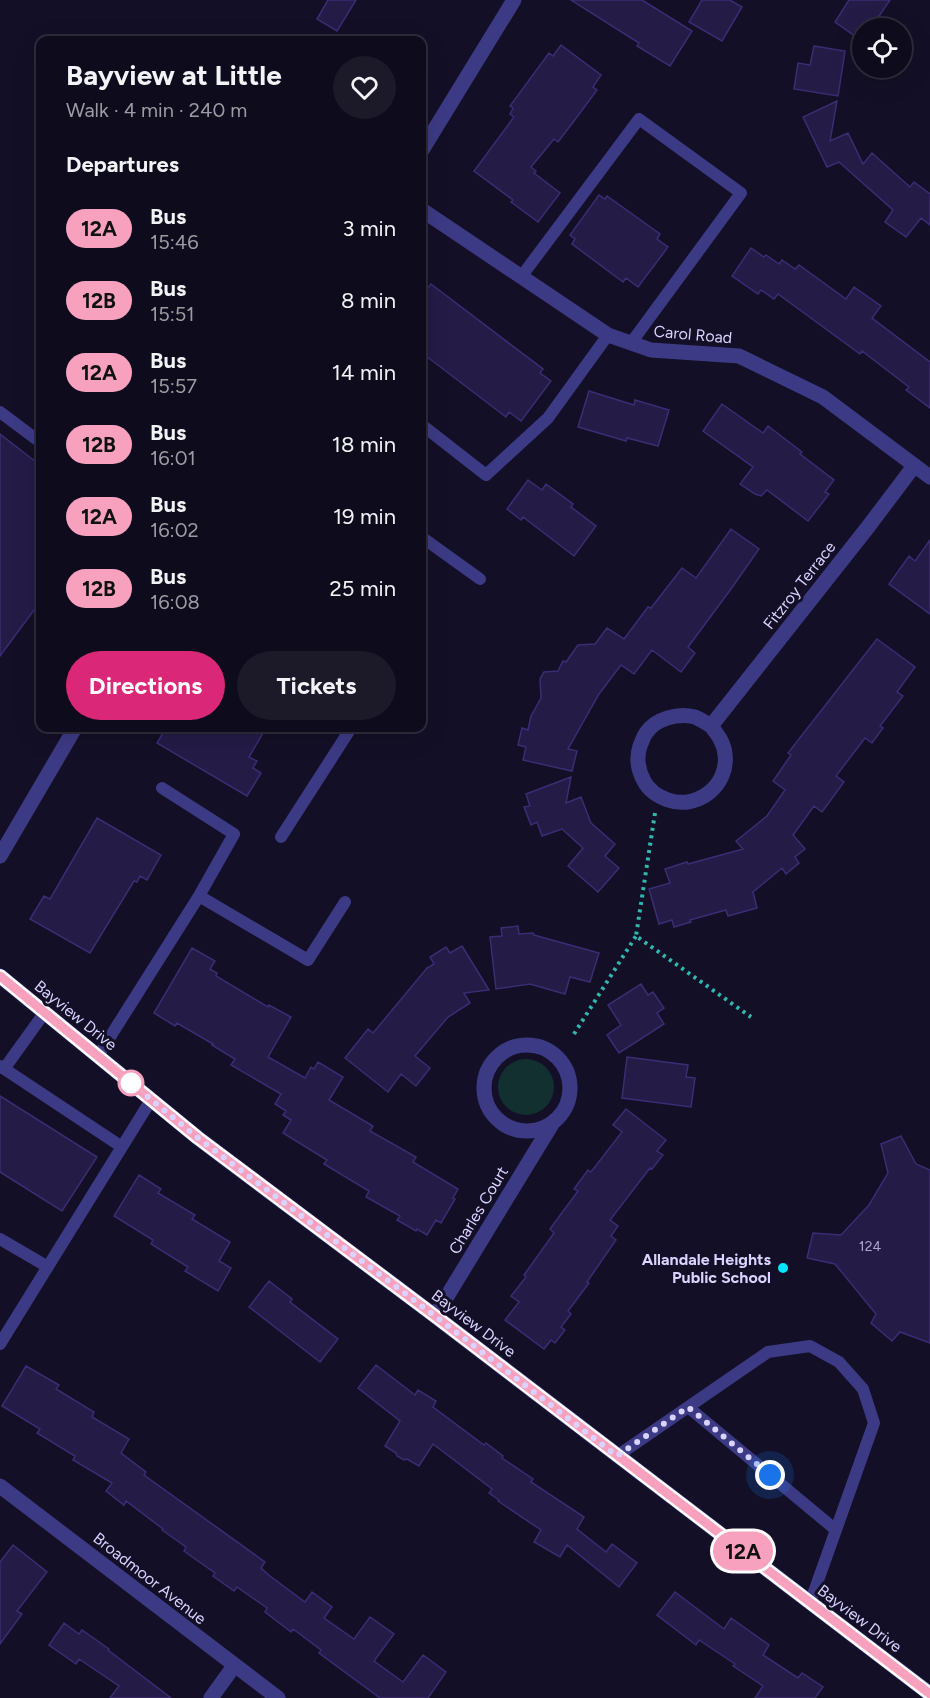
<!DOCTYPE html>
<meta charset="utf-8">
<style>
body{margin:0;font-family:Figtree,sans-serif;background:#1c1929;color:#f1f3f6;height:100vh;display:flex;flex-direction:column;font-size:22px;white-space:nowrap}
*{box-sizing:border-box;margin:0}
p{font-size:20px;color:#9b9ba3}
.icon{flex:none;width:33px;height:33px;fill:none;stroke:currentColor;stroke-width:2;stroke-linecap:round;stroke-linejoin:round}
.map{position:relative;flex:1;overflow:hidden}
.panel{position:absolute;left:36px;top:36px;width:390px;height:696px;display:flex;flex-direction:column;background:#0e0b1c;border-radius:12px;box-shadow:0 6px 24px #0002,0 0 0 2px #2e2b3b}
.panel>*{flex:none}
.badge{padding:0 12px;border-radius:20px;font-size:21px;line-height:39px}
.controls{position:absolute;left:852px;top:18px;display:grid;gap:12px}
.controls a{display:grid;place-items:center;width:60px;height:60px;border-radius:50%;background:#0e0b1c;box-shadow:0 6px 24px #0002,0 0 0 2px #2e2b3b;font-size:30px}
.you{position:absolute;width:30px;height:30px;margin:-15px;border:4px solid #fff;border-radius:50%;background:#1a73e8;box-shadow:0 0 0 9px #1a73e833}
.map>.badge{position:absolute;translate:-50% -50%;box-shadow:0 0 0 3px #fff}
h2{padding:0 30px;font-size:22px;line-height:54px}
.round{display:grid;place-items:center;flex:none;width:63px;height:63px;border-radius:32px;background:#1c1929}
.head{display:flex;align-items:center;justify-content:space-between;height:102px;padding:0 30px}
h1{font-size:28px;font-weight:700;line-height:45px}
.button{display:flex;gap:12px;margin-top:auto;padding:12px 30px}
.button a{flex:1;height:69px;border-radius:36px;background:#db2777;color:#fff;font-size:24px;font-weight:700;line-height:69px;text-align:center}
.button a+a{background:#1c1929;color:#f1f3f6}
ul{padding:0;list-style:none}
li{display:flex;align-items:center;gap:18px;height:72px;padding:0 30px}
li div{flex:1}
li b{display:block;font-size:22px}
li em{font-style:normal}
li .badge{min-width:66px;font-weight:700;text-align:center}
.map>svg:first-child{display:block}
.green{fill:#12302f}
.building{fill:#241b47;stroke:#3b2d73;stroke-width:1.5}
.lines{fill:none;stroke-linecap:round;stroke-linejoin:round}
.path{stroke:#2fb8b0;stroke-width:4;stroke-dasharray:3 4.5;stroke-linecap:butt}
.service{stroke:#3d3a85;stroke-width:12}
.minor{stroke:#3d3a85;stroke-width:15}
.tertiary{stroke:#3d3a85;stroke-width:15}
.line-casing{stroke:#fff;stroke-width:14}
.line{stroke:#f8a1be;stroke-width:9}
.walk{stroke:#d9d4ff;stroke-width:6;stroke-dasharray:0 10.8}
.stop-dot{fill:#fff;stroke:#f8a1be;stroke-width:3}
.poi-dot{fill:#00e5ff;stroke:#130f26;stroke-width:2}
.labels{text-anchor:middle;stroke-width:6;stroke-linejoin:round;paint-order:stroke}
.number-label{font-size:14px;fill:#aca6d1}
.street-label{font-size:16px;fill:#d9d4ff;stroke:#130f26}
.poi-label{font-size:16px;font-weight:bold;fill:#d9d4ff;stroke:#130f26;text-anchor:end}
</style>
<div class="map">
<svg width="930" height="1698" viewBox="0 0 930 1698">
<rect width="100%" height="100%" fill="#130f26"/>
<!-- green -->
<path class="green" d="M498 1087a28 28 0 1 1 56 0a28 28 0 1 1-56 0Z"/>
<!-- building -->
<path class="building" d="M 328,0 L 356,0 L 337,31 L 317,19 Z
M 571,0 L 642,0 L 692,31 L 670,66 L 637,46 L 639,43 Z
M 702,0 L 730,0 L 742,7 L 722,41 L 689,22 Z
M 849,0 L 890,0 L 871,28 L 862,28 L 862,41 L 835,22 Z
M 561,45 L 601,75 L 593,87 L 597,90 L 580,113 L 558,142 L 554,139 L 531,167 L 536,171 L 534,173 L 560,193 L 538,222 L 511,202 L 513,200 L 474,171 L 514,117 L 510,114 L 513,108 L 510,106 L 549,53 L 553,56 Z
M 814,46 L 845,51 L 838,96 L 794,89 L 798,63 L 810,65 Z
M 837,101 L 830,141 L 848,133 L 863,164 L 872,153 L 910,187 L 914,182 L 930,194 L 930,225 L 921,218 L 906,237 L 885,222 L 893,210 L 839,162 L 827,167 L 803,117 Z
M 599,195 L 605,199 L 607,196 L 660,234 L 657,239 L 668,247 L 638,287 L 626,278 L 623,282 L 572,244 L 575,239 L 570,235 Z
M 751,248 L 764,257 L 766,255 L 779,264 L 782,260 L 795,269 L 799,265 L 846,299 L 854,287 L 881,306 L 872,318 L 930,362 L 930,408 L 906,390 L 909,387 L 862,351 L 860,354 L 778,294 L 774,299 L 761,290 L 758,294 L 732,276 Z
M 431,284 L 543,369 L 540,373 L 551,381 L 521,421 L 509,412 L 506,417 L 422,353 L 422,295 Z
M 589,391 L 634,405 L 635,400 L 669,410 L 658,446 L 627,438 L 626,441 L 578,427 Z
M 722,404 L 763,433 L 768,426 L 802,452 L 800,454 L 834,480 L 825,492 L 829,494 L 808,521 L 767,490 L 761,496 L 755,494 L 740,484 L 753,467 L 703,431 Z
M 0,434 L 40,465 L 40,602 L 0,656 Z
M 528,480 L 542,490 L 546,484 L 573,504 L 571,507 L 596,526 L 574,556 L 523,517 L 521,520 L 507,509 Z
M 731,529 L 759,549 L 731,589 L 688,647 L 695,653 L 681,672 L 652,650 L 634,674 L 621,665 L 599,694 L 568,749 L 577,751 L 572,771 L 523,760 L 526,747 L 518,745 L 522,728 L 528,730 L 531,716 L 541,698 L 540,679 L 544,672 L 558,671 L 563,661 L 566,662 L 578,645 L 595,644 L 607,628 L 624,639 L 648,607 L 651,608 L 682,568 L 696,578 Z
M 930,540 L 930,614 L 889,584 L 909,556 L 915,561 Z
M 877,639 L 915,667 L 897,692 L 903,696 L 880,726 L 883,728 L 872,743 L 865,738 L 836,776 L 844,782 L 822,812 L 814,806 L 793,835 L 805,849 L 795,857 L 799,863 L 786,874 L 782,868 L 753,892 L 757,908 L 728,916 L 726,910 L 690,920 L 691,922 L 674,927 L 672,920 L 659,924 L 649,889 L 670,883 L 665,869 L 687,862 L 688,864 L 743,849 L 736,841 L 767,816 L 785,790 L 773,781 L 791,755 L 788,753 Z
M 166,728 L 266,728 L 249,757 L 257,761 L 253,768 L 261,773 L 247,796 L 157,743 Z
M 571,777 L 566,803 L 581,797 L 591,823 L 615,844 L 605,856 L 619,868 L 598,892 L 568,866 L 583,848 L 562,829 L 542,836 L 537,822 L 531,825 L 524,807 L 530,806 L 526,794 Z
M 97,818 L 161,855 L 147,880 L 140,876 L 137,882 L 134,881 L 90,953 L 30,919 L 44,896 L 50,899 Z
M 518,926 L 519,934 L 533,933 L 534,935 L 599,953 L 590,982 L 570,977 L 565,994 L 530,984 L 496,989 L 490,937 L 502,936 L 501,928 Z
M 462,946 L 489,990 L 464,993 L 470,1003 L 448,1017 L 415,1056 L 430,1068 L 416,1086 L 401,1074 L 388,1092 L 345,1058 L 368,1029 L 373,1033 L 427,968 L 434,964 L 430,957 L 446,947 L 450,953 Z
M 192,948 L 215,961 L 210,969 L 217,973 L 216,976 L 268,1007 L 269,1005 L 291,1017 L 268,1057 L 305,1078 L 311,1067 L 314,1069 L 318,1062 L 343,1077 L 329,1100 L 373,1126 L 370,1131 L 416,1157 L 413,1162 L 458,1189 L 453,1198 L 455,1199 L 441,1223 L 436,1220 L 427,1235 L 417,1229 L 416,1231 L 397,1220 L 400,1216 L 366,1197 L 369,1191 L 324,1164 L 327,1160 L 283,1133 L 291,1120 L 283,1115 L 286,1111 L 275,1104 L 281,1094 L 231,1065 L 235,1059 L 212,1045 L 213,1044 L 177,1023 L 175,1026 L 154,1013 Z
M 641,984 L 648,995 L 653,992 L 664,1008 L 657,1013 L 664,1024 L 619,1053 L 607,1035 L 621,1025 L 608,1005 Z
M 627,1057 L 688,1065 L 686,1077 L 695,1078 L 691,1107 L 622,1098 Z
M 0,1096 L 97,1157 L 62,1211 L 0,1172 Z
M 626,1109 L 666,1140 L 657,1151 L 663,1155 L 652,1169 L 650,1168 L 610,1220 L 618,1226 L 611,1236 L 616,1240 L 587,1282 L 589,1283 L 568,1311 L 571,1314 L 561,1327 L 565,1330 L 555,1343 L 551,1340 L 544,1349 L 505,1320 L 519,1302 L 511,1296 L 526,1277 L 524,1275 L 554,1233 L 550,1229 L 578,1191 L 574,1189 L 588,1170 L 591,1172 L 622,1132 L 613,1125 Z
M 901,1136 L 916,1164 L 930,1170 L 930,1343 L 900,1332 L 892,1341 L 871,1323 L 876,1314 L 835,1264 L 807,1258 L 813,1233 L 841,1235 L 869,1205 L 888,1173 L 881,1144 Z
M 139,1175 L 161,1189 L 158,1193 L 195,1215 L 192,1219 L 230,1242 L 219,1261 L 231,1268 L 218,1291 L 185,1271 L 188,1267 L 151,1244 L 153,1240 L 114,1216 Z
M 269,1281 L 292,1299 L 290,1302 L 338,1339 L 320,1362 L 249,1307 Z
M 376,1365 L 415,1395 L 418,1390 L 436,1401 L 433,1407 L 484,1445 L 486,1443 L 503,1456 L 502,1458 L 533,1479 L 531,1482 L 584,1517 L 577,1529 L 606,1552 L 612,1544 L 637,1563 L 619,1587 L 567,1545 L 560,1557 L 534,1542 L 541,1530 L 498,1501 L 499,1500 L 489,1493 L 492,1489 L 433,1444 L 419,1466 L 407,1459 L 404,1460 L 397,1456 L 396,1453 L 385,1446 L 400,1421 L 358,1388 Z
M 26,1366 L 59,1385 L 56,1389 L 94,1412 L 92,1417 L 129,1439 L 121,1453 L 146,1472 L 144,1475 L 265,1562 L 261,1568 L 270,1576 L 305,1602 L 312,1592 L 332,1607 L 324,1618 L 354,1639 L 370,1617 L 394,1634 L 374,1661 L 403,1682 L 423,1655 L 446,1672 L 428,1698 L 380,1698 L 319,1653 L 321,1650 L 293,1629 L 291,1632 L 265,1612 L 267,1608 L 237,1587 L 234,1591 L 213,1576 L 215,1573 L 184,1551 L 186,1547 L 162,1530 L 163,1529 L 126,1501 L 124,1505 L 106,1491 L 112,1483 L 73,1460 L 75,1456 L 37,1433 L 40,1429 L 2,1406 Z
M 13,1545 L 47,1572 L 17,1611 L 22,1614 L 0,1644 L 0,1562 Z
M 675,1592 L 724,1629 L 731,1618 L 769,1645 L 763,1655 L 798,1678 L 802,1673 L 823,1687 L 815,1698 L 755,1698 L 763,1686 L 733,1666 L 735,1664 L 699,1640 L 696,1645 L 657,1615 Z
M 64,1623 L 79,1634 L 82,1630 L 109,1649 L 108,1650 L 171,1698 L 110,1698 L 119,1686 L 79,1659 L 76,1664 L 49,1645 Z"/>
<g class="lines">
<!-- path -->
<path class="path" d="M 655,813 L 636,936 L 751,1017
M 574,1034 L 636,936"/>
<!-- service -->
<path class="service" d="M 521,277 L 639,119 L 741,193 L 631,343
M 0,412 L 40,442
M 422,425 L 486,475 L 548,418 L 608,335
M 422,541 L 423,538 L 480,579
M 162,788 L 234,834 L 199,896
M 281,837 L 351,728
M 98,1056 L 199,896 L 308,960 L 345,902
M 0,1066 L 122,1147
M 4,1069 L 45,1012
M 0,1239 L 48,1267
M 0,1344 L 151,1100
M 688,1407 L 836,1530
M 617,1456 L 768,1352 L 810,1346 L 839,1362 L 863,1389 L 874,1423 L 810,1603"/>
<!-- minor -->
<path class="minor" d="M 422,210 L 608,335 L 651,350 L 739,356 L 823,397 L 930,477
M 711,726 C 706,723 700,719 695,717 C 678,713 656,718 646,733 C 643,737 642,742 640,746 C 636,758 638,770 644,781 C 649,791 657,796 668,800 C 697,810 729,786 725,754 C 724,743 718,735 711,726 L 868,527 L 914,466
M484 1088a43 43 0 1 1 86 0a43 43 0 1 1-86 0Z
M 435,1316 L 552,1124
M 0,1486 L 278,1698
M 211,1698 L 234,1666"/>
<!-- tertiary -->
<path class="tertiary" d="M 422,150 L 514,0
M 0,856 L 75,728
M 0,976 L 198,1138 L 435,1316 L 930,1694"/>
</g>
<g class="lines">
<defs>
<path id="line" d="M 0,976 L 198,1138 L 435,1316 L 930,1694"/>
</defs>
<!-- line casing -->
<use href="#line" class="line-casing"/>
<!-- line -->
<use href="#line" class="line"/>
<!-- walk -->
<path class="walk" d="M 131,1083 L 198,1138 L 435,1316 L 617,1456 L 688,1407 L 770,1475"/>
</g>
<!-- markers -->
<circle class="stop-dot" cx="131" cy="1083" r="12"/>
<circle class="poi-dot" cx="783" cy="1268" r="6"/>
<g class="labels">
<!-- number labels -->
<g class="number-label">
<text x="870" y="1251">124</text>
</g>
<!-- street labels -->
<g class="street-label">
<text transform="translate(693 334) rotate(5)" y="6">Carol Road</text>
<text transform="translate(799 585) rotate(-52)" y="6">Fitzroy Terrace</text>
<text transform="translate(76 1015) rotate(39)" y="6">Bayview Drive</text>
<text transform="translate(478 1210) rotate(-59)" y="6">Charles Court</text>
<text transform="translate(474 1323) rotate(37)" y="6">Bayview Drive</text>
<text transform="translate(150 1578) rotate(38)" y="6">Broadmoor Avenue</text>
<text transform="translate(860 1618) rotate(37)" y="6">Bayview Drive</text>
</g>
<!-- poi labels -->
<g class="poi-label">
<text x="771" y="1265">Allandale Heights<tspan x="771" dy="18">Public School</tspan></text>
</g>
</g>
</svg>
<div class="controls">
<a><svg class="icon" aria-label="locate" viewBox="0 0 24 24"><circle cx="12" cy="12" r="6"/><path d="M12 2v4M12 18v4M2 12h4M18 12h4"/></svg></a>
</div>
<div class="you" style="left:770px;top:1475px"></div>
<b class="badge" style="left:743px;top:1551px;background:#f8a1be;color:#111">12A</b>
<section class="panel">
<div class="head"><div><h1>Bayview at Little</h1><p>Walk · 4 min · 240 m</p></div><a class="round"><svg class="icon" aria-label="heart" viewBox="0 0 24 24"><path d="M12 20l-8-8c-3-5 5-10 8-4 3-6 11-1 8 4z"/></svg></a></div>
<h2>Departures</h2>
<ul>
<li><span class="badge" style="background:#f8a1be;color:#111">12A</span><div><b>Bus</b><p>15:46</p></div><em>3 min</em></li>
<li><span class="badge" style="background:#f8a1be;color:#111">12B</span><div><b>Bus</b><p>15:51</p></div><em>8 min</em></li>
<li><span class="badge" style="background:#f8a1be;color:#111">12A</span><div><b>Bus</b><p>15:57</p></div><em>14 min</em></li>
<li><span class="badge" style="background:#f8a1be;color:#111">12B</span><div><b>Bus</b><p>16:01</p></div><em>18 min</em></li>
<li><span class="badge" style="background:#f8a1be;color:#111">12A</span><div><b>Bus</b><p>16:02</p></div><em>19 min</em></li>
<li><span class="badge" style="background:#f8a1be;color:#111">12B</span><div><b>Bus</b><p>16:08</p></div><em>25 min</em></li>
</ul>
<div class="button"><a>Directions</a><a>Tickets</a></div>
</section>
</div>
